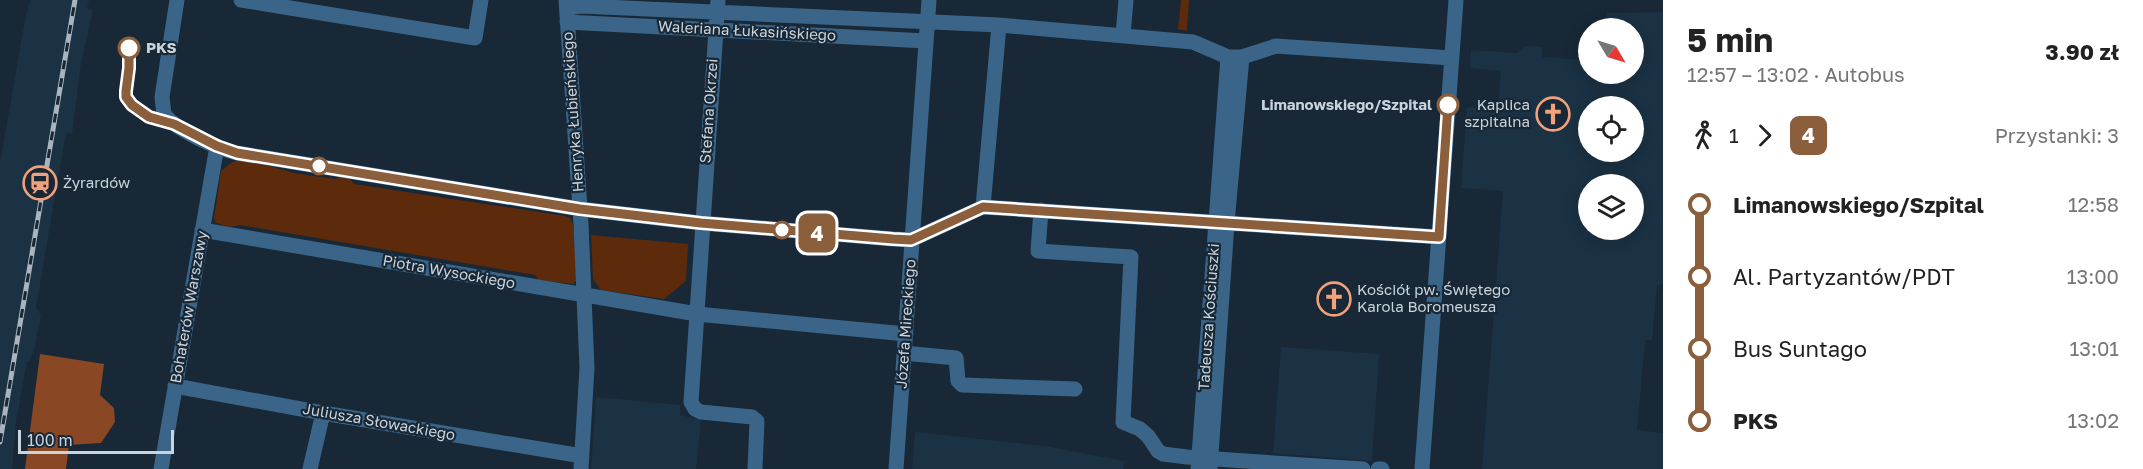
<!DOCTYPE html>
<html lang="pl">
<meta charset="utf-8">
<style>
body{margin:0;font-family:"Golos Text",sans-serif;background:#f6f6f6;color:#222;height:100vh;display:flex;flex-direction:column;font-size:22px;white-space:nowrap}
*{box-sizing:border-box;margin:0}
p{font-size:20px;color:#767676}
.icon{flex:none;width:33px;height:33px;fill:none;stroke:currentColor;stroke-width:2;stroke-linecap:round;stroke-linejoin:round}
.map{position:relative;flex:1;overflow:hidden}
.sheet{display:flex;flex-direction:column;background:#fff;width:480px}
.sheet>*{flex:none}
.badge{padding:0 12px;border-radius:9px;font-size:21px;line-height:39px}
.needle{width:39px;rotate:128deg}
.buttons{position:absolute;left:1578px;top:18px;display:grid;gap:12px}
.buttons a{display:grid;place-items:center;width:66px;height:66px;border-radius:50%;background:#fff;box-shadow:0 3px 15px #0003;font-size:30px}
.scale{position:absolute;left:18px;bottom:15px;width:156px;box-sizing:border-box;padding-left:6px;border:3px solid #c9d3dc;border-top:0;font-size:16px;line-height:21px;white-space:nowrap;color:#c9d3dc;-webkit-text-stroke:4px #182836;paint-order:stroke}
.map>.badge{position:absolute;translate:-50% -50%;box-shadow:0 0 0 3px #fff}
.legs{display:flex;align-items:center;gap:9px;height:66px;padding:0 24px;font-size:20px}
.legs p{margin-inline-start:auto}
.overview{display:flex;align-items:center;justify-content:space-between;height:102px;padding:0 24px}
h1{font-size:33px;font-weight:700;line-height:45px}
ul{padding:0 24px;list-style:none}
li{display:flex;align-items:center;gap:21px;height:72px;font-size:22px}
li i{display:grid;place-items:center;width:9px;height:100%;margin:0 8px;background:currentColor}
li i::after{content:'';width:15px;height:15px;margin:-8px;border:4px solid;border-radius:50%;background:#fff}
li p{margin-inline-start:auto}
li:first-child i{background:linear-gradient(#0000 50%,currentColor 0)}
li:last-child i{background:linear-gradient(currentColor 50%,#0000 0)}
main{display:flex;flex:1;min-height:0}
.map>svg:first-child{display:block}
.built{fill:#1b3244;fill-rule:evenodd}
.green{fill:#5e2a0c}
.forest{fill:#8a4723}
.lines{fill:none;stroke-linecap:round;stroke-linejoin:round}
.minor{stroke:#3a6588;stroke-width:15}
.rail-casing{stroke:#a9b4be;stroke-width:5}
.rail{stroke:#182836;stroke-width:3;stroke-dasharray:9;stroke-linecap:butt}
.line-1-casing{stroke:#fff;stroke-width:14}
.line-1{stroke:#8b5e3c;stroke-width:9}
.stop-1-dot{fill:#fff;stroke:#8b5e3c;stroke-width:3}
.labels{text-anchor:middle;stroke-width:4.5;stroke-linejoin:round;paint-order:stroke}
.street-label{font-size:15px;fill:#c9d3dc;stroke:#182836}
.stop-label{font-size:15px;font-weight:bold;fill:#c9d3dc;stroke:#182836;text-anchor:start}
.poi-label{font-size:15px;fill:#c9d3dc;stroke:#182836;text-anchor:start}
</style>
<main>
<div class="map">
<svg width="1663" height="469" viewBox="0 0 1663 469">
<rect width="100%" height="100%" fill="#182836"/>
<!-- built -->
<path class="built" d="M 30,0 L 89,0 L 87,9 L 93,10 L 81,63 L 72,134 L 66,133 L 65,138 L 36,308 L 41,315 L 35,346 L 30,361 L 27,362 L 16,421 L 12,469 L 0,469 L 0,163 L 25,20 Z
M 1663,12 L 1663,284 L 1657,285 L 1652,340 L 1645,340 L 1637,430 L 1663,433 L 1663,469 L 1482,469 L 1503,191 L 1461,188 L 1467,107 L 1498,109 L 1501,71 L 1470,68 L 1471,50 L 1517,53 L 1526,46 L 1542,47 L 1542,57 L 1586,60 L 1588,74 L 1634,74 L 1634,28 L 1606,28 L 1607,13 ZM 1634,106 L 1634,152 L 1588,152 L 1588,106 ZM 1634,184 L 1634,230 L 1588,230 L 1588,184 Z
M 1281,347 L 1379,354 L 1372,461 L 1273,453 Z
M 596,397 L 680,405 L 680,415 L 701,420 L 696,469 L 591,469 Z
M 915,432 L 1045,446 L 1124,461 L 1123,469 L 912,469 Z"/>
<!-- green -->
<path class="green" d="M 1181,0 L 1189,0 L 1187,31 L 1178,29 Z
M 240,160 L 266,165 L 294,173 L 335,179 L 340,177 L 349,178 L 354,184 L 565,216 L 570,218 L 573,224 L 578,279 L 573,284 L 539,280 L 535,275 L 240,225 L 230,227 L 216,223 L 214,218 L 221,171 L 232,162 Z
M 591,235 L 688,244 L 686,281 L 664,299 L 601,290 L 593,279 Z"/>
<!-- forest -->
<path class="forest" d="M 40,354 L 104,364 L 100,395 L 114,408 L 115,422 L 101,443 L 69,445 L 66,469 L 25,469 Z"/>
<g class="lines">
<!-- minor -->
<path class="minor" d="M 177,0 L 162,97 L 164,114 C 177,131 217,148 237,153 L 580,209 L 701,223 L 893,239 L 911,240 L 983,207 L 1439,237
M 241,0 L 475,38 L 481,0
M 566,0 L 581,224 L 587,368 L 581,469
M 718,0 L 691,402 L 695,409 L 701,412 L 752,417 L 757,421 L 755,469
M 567,8 L 581,6 L 999,25 L 1193,42 L 1228,57 L 1242,57 L 1276,46 L 1451,58
M 567,22 L 926,41
M 1123,35 L 1126,0
M 983,207 L 999,25
M 1041,210 L 1038,251 L 1131,257 L 1123,422 L 1140,429 L 1148,436 L 1158,451 L 1163,454 L 1187,457 L 1363,469
M 202,230 L 697,314 L 906,334
M 904,353 L 956,358 L 958,381 L 962,385 L 1075,389
M 175,386 L 323,413 L 582,456
M 161,469 L 217,146
M 310,469 L 323,413
M 896,469 L 929,0
M 1198,469 L 1228,57
M 1210,469 L 1227,223 L 1242,57
M 1378,469 L 1382,469
M 1422,469 L 1456,0"/>
<defs>
<path id="rail" d="M 0,442 L 75,0"/>
</defs>
<!-- rail casing -->
<use href="#rail" class="rail-casing"/>
<!-- rail -->
<use href="#rail" class="rail"/>
</g>
<g class="lines">
<defs>
<path id="line-1" d="M 129,48 L 129,68 L 126,91 L 126,97 L 132,105 L 149,117 L 174,124 L 217,146 L 237,153 L 580,209 L 701,223 L 893,239 L 911,240 L 983,207 L 1439,237 L 1448,105"/>
</defs>
<!-- line-1 casing -->
<use href="#line-1" class="line-1-casing"/>
<!-- line-1 -->
<use href="#line-1" class="line-1"/>
</g>
<!-- icons -->
<defs>
<symbol id="church-ring" viewBox="-11 -11 22 22"><circle r="9.5" fill="#182836" stroke="#f1a27b" stroke-width="1.5"/><path d="M-1.2-6h2.4v3.5h3.3v2.4h-3.3V6h-2.4V-.1h-3.3v-2.4h3.3Z" fill="#f1a27b"/></symbol>
<symbol id="station-ring" viewBox="-11 -11 22 22"><circle r="9.5" fill="#182836" stroke="#f1a27b" stroke-width="1.5"/><path d="M-3-6H3Q5-6 5-4V2Q5 4 3 4L4.5 6H3L1.5 4h-3L-3 6H-4.5L-3 4Q-5 4-5 2V-4Q-5-6-3-6ZM-3.5-4v3h7v-3ZM-3.5 1v1.5H-2V1ZM2 1v1.5H3.5V1Z" fill="#f1a27b"/></symbol>
</defs>
<g fill-rule="evenodd">
<use href="#church-ring" x="1534" y="95" width="38" height="38"/>
<use href="#station-ring" x="21" y="164" width="38" height="38"/>
<use href="#church-ring" x="1315" y="280" width="38" height="38"/>
</g>
<!-- markers -->
<g class="stop-1-dot">
<circle cx="129" cy="48" r="10"/>
<circle cx="1448" cy="105" r="10"/>
<circle cx="319" cy="166" r="8"/>
<circle cx="782" cy="230" r="8"/>
</g>
<g class="labels">
<!-- street labels -->
<g class="street-label">
<text transform="translate(747 31) rotate(3)" y="5">Waleriana Łukasińskiego</text>
<text transform="translate(709 111) rotate(-86)" y="5">Stefana Okrzei</text>
<text transform="translate(573 112) rotate(-94)" y="5">Henryka Łubieńskiego</text>
<text transform="translate(449 272) rotate(10)" y="5">Piotra Wysockiego</text>
<text transform="translate(189 307) rotate(-80)" y="5">Bohaterów Warszawy</text>
<text transform="translate(1209 317) rotate(-86)" y="5">Tadeusza Kościuszki</text>
<text transform="translate(906 324) rotate(-86)" y="5">Józefa Mireckiego</text>
<text transform="translate(379 422) rotate(10)" y="5">Juliusza Słowackiego</text>
</g>
<!-- stop labels -->
<g class="stop-label">
<text x="146" y="53">PKS</text>
<text x="1432" y="110" text-anchor="end">Limanowskiego/Szpital</text>
</g>
<!-- poi labels -->
<g class="poi-label">
<text x="1530" y="110" text-anchor="end">Kaplica<tspan x="1530" dy="17">szpitalna</tspan></text>
<text x="63" y="188">Żyrardów</text>
<text x="1357" y="295">Kościół pw. Świętego<tspan x="1357" dy="17">Karola Boromeusza</tspan></text>
</g>
</g>
</svg>
<div class="buttons">
<a><svg class="needle" viewBox="-14 -14 28 28"><path d="M0-13l5 13h-10z" fill="#e53935"/><path d="M0 13l5-13h-10z" fill="#767676"/></svg></a>
<a><svg class="icon" aria-label="locate" viewBox="0 0 24 24"><circle cx="12" cy="12" r="6"/><path d="M12 2v4M12 18v4M2 12h4M18 12h4"/></svg></a>
<a><svg class="icon" aria-label="layers" viewBox="0 0 24 24"><path d="M12 4l9 5-9 5-9-5zM3 14l9 5 9-5"/></svg></a>
</div>
<div class="scale">100 m</div>
<b class="badge" style="left:817px;top:233px;background:#8b5e3c;color:#fff">4</b>
</div>
<section class="sheet">
<div class="overview"><div><h1>5 min</h1><p>12:57 – 13:02 · Autobus</p></div><b>3.90 zł</b></div>
<div class="legs"><svg class="icon" aria-label="walk" viewBox="0 0 24 24"><circle cx="13" cy="4" r="2"/><path d="M13 8l-2 6 4 7M11 14l-3 7M7 12l3-4h3l4 4"/></svg>1<svg class="icon" aria-label="forward" viewBox="0 0 24 24"><path d="M9 5l7 7-7 7"/></svg><b class="badge" style="background:#8b5e3c;color:#fff">4</b><p>Przystanki: 3</p></div>
<ul>
<li><i style="color:#8b5e3c"></i><b>Limanowskiego/Szpital</b><p>12:58</p></li>
<li><i style="color:#8b5e3c"></i><span>Al. Partyzantów/PDT</span><p>13:00</p></li>
<li><i style="color:#8b5e3c"></i><span>Bus Suntago</span><p>13:01</p></li>
<li><i style="color:#8b5e3c"></i><b>PKS</b><p>13:02</p></li>
</ul>
</section>
</main>
